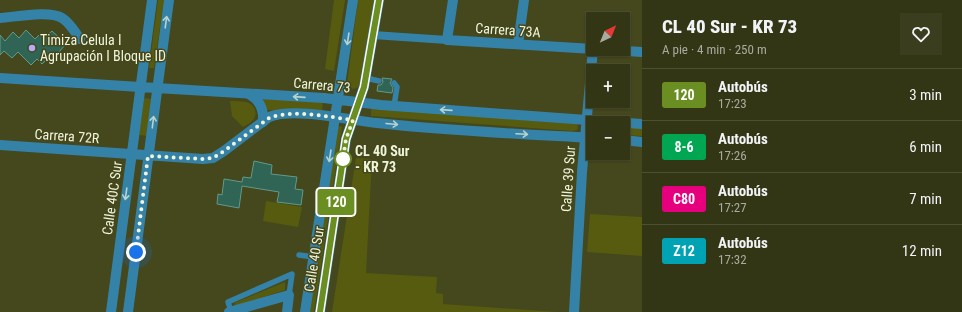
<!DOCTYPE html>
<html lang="es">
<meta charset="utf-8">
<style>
body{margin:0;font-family:"Roboto Condensed",sans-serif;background:#3b3e1e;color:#f1f3f6;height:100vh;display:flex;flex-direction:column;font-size:15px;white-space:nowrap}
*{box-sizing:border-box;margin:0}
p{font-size:13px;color:#a9aba0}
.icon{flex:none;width:22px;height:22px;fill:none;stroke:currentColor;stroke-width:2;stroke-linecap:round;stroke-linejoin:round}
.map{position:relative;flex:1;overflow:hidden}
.sheet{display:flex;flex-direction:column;background:#333615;width:320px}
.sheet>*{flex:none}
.badge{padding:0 8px;border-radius:3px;font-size:14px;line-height:26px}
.needle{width:26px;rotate:43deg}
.fabs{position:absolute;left:586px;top:12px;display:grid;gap:8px}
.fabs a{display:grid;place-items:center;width:44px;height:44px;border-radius:0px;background:#333615;box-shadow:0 1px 3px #0004,0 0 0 1px #4e5034;font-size:20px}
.you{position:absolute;width:20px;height:20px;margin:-10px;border:3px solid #fff;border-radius:50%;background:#1a73e8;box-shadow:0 0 0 6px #1a73e833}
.map>.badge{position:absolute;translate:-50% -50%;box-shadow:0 0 0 2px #fff}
.round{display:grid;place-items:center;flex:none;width:42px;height:42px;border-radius:0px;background:#3b3e1e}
.overview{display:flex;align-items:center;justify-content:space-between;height:68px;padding:0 20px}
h1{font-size:19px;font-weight:800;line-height:30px}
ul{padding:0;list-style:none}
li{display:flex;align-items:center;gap:12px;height:52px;padding:0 20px;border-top:1px solid #4e5034}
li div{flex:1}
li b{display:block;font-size:15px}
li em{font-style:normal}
li .badge{min-width:44px;font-weight:700;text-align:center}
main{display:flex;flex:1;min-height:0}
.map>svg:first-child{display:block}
.green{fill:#565b0f}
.building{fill:#306455;stroke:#629a8a}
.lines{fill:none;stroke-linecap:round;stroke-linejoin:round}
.service{stroke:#3582a9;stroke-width:5.5}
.pedestrian{stroke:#3582a9;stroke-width:8}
.minor{stroke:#3582a9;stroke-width:10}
.tertiary{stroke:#3582a9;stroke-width:10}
.oneway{stroke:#b8d2cc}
.line-casing{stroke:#fff;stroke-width:9}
.line{stroke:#6b8e23;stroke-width:6}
.walk{stroke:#f0f4db;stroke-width:4;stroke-dasharray:0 7.2}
.poi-dot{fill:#baaaf6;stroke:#44481c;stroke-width:1.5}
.stop-dot{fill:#fff;stroke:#6b8e23;stroke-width:2}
.labels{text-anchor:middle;stroke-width:3;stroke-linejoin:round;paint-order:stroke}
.street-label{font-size:14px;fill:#f0f4db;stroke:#44481c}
.poi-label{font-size:14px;fill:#f0f4db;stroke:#44481c;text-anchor:start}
.stop-label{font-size:14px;font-weight:bold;fill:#f0f4db;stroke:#44481c;text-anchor:start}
</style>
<main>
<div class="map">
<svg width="642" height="312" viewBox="0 0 642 312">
<rect width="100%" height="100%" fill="#44481c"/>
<!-- green -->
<path class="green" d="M 158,0 L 164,0 L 154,68 L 149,68 Z
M 334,0 L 345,0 L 334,71 L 325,69 Z
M 358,0 L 375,0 L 360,87 L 353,89 L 347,84 Z
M 144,98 L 151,99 L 147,136 L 139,135 Z
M 261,98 L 323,102 L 322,112 L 266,110 Z
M 230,101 C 235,101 241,101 246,102 C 254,104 259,113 253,120 C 251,123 246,125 243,127 L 232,116 Z
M 371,108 L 577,124 L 578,127 L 577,130 L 573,131 L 371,116 Z
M 338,126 L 342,127 L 314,312 L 309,312 Z
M 623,127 L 642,128 L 642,136 L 623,135 Z
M 356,158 L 372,159 L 366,273 L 437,277 L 436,293 L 443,294 L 443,304 L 557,312 L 332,312 Z
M 266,201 L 302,207 L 298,227 L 263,221 Z
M 590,214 L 642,217 L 642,256 L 587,252 Z
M 285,282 L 285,290 L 235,306 L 234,303 Z"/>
<!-- building -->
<path class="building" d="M 26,30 L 35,39 L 41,33 L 45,37 L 52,31 L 66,44 L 51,61 L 48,58 L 42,64 L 37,59 L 31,65 L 18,52 L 12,58 L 4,51 L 0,55 L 0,35 L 5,41 L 13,32 L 19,38 Z
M 382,78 L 392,79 L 390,83 L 393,88 L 392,93 L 377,91 L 378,85 L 381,85 L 383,82 Z
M 254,161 L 272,165 L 271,174 L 297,177 L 295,189 L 303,190 L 301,205 L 277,202 L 279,192 L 242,186 L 239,208 L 217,204 L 218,194 L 222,195 L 224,179 L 242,182 L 243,177 L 251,178 Z"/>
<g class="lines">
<!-- service -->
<path class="service" d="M 366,78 L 379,81
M 394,83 L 397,87 L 394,106
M 299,255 L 314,257
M 231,311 L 228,302 L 292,274 L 289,295"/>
<!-- pedestrian -->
<path class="pedestrian" d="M 373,35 L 447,40"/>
<!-- minor -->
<path class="minor" d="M 453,0 L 447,40 L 642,52
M 0,18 C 15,17 50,10 62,18 C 70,23 75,32 80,39
M 518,44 L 524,0
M 0,78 L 140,87
M 249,94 C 260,100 264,109 263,122
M 229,312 L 289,295 L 287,312
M 574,312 L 582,172 L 593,49"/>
<!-- tertiary -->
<path class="tertiary" d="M 140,87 L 324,98 L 381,105 L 642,124
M 623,140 L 642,142
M 0,145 L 203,159 L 213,158 L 224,151 L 269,117 C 294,107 349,120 377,123 C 449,131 521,134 593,138
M 111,312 L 152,0
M 128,312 L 169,0
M 305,312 L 353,0
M 320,312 L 346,139 L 364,87 L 379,0"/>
</g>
<!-- one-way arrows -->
<defs><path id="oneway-shaft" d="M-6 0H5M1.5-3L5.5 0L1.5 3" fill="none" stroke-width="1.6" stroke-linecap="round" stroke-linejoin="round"/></defs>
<g class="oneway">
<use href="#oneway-shaft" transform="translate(166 22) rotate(-82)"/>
<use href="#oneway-shaft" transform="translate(348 39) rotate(99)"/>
<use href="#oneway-shaft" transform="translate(299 97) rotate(-176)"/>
<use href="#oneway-shaft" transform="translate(446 110) rotate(-176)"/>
<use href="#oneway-shaft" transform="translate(153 122) rotate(-83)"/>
<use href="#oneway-shaft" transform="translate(392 124) rotate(5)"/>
<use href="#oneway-shaft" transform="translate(522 134) rotate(3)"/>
<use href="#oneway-shaft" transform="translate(330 156) rotate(99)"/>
<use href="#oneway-shaft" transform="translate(126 194) rotate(98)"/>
</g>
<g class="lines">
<defs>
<path id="line" d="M 320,312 L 346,139 L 364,87 L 379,0"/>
</defs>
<!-- line casing -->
<use href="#line" class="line-casing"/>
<!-- line -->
<use href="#line" class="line"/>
<!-- walk -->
<path class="walk" d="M 136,252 L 148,156 L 203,159 L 213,158 L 224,151 L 269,118 C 291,109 330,117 353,120 L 346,139 L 343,159"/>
</g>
<!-- markers -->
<circle class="poi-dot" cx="32" cy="48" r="4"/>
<circle class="stop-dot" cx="343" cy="159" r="8"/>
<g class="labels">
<!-- street labels -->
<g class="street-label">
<text transform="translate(508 30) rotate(4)" y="5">Carrera 73A</text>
<text transform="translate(322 85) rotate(5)" y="5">Carrera 73</text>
<text transform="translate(67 136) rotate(4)" y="5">Carrera 72R</text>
<text transform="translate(568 179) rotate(-86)" y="5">Calle 39 Sur</text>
<text transform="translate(112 198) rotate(-82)" y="5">Calle 40C Sur</text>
<text transform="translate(314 259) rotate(-81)" y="5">Calle 40 Sur</text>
</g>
<!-- poi labels -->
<g class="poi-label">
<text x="40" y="45">Timiza Celula I<tspan x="40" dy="16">Agrupación I Bloque ID</tspan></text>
</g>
<!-- stop labels -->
<g class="stop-label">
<text x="355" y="156">CL 40 Sur<tspan x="355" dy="16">- KR 73</tspan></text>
</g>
</g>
</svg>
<div class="fabs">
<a><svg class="needle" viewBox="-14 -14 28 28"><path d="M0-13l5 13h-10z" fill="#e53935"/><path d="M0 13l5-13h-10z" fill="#a9aba0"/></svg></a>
<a>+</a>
<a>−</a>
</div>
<div class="you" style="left:136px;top:252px"></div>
<b class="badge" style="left:336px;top:202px;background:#6b8e23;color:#fff">120</b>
</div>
<section class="sheet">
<div class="overview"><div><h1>CL 40 Sur - KR 73</h1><p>A pie · 4 min · 250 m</p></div><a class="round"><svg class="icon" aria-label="heart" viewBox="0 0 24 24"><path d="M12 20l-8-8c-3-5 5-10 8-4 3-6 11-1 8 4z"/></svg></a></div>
<ul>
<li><span class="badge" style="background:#6b8e23;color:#fff">120</span><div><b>Autobús</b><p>17:23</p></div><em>3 min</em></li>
<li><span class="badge" style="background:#00a651;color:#fff">8-6</span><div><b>Autobús</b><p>17:26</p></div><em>6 min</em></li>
<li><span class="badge" style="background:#e6007e;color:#fff">C80</span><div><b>Autobús</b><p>17:27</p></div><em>7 min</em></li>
<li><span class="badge" style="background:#00a3b4;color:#fff">Z12</span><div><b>Autobús</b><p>17:32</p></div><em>12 min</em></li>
</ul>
</section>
</main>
